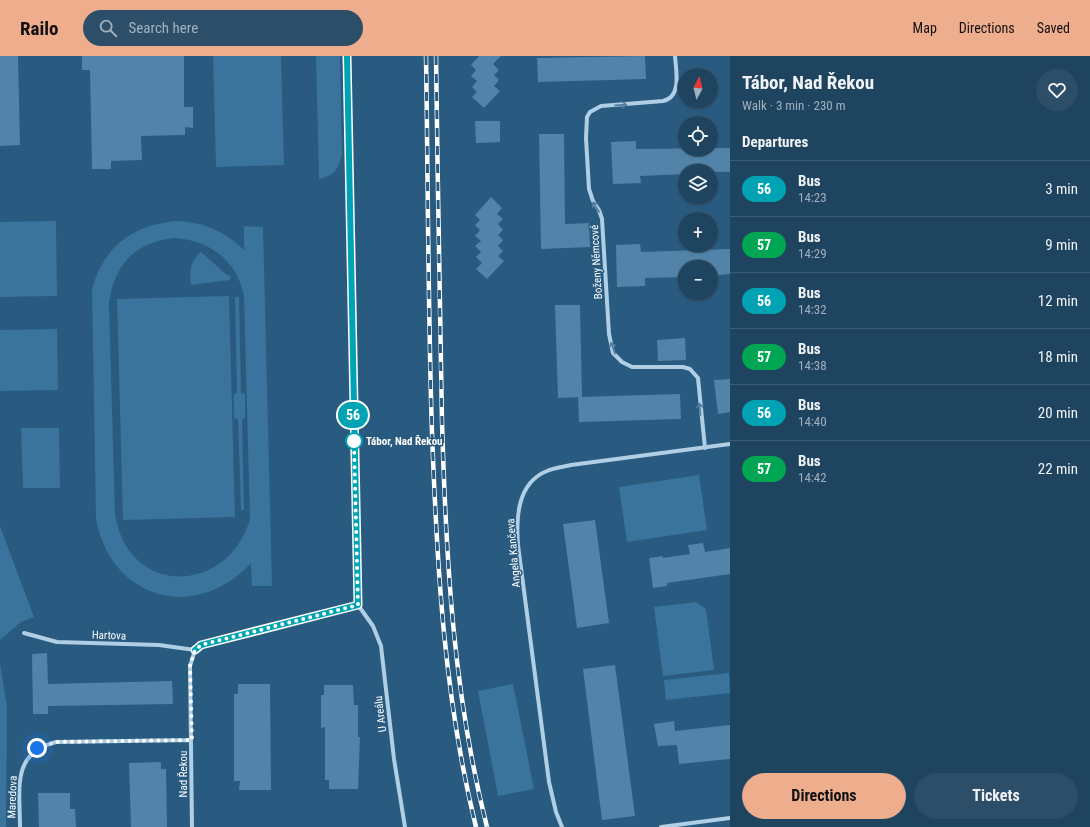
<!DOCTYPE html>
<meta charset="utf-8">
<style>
body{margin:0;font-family:"Roboto Condensed",sans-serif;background:#2c4e69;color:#f1f3f6;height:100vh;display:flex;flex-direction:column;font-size:15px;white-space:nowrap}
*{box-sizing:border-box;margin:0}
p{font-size:13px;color:#a1b0bd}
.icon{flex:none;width:22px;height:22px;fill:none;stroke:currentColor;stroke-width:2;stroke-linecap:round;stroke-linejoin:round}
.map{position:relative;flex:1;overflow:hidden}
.side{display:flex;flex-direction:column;background:#1f4460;width:360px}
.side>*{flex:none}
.badge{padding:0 8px;border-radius:13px;font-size:14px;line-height:26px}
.needle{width:26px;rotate:7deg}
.tools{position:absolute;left:678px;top:12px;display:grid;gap:8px}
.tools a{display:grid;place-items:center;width:40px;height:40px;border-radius:50%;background:#1f4460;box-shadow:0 1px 3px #0004,0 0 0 1px #3c5c75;font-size:20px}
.you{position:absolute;width:20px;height:20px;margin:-10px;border:3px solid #fff;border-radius:50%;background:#1a73e8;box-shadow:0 0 0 6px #1a73e833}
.map>.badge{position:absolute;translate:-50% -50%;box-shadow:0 0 0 2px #fff}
h2{padding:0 12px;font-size:15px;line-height:36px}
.round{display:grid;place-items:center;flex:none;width:42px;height:42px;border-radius:21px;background:#2c4e69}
.headline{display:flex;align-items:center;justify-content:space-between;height:68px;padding:0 12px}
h1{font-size:19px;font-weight:700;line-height:30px}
.cta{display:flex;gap:8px;margin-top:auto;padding:8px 12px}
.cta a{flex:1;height:46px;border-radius:24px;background:#eead8d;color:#111;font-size:16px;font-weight:700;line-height:46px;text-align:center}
.cta a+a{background:#2c4e69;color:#f1f3f6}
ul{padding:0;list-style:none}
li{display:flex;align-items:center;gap:12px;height:56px;padding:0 12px;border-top:1px solid #3c5c75}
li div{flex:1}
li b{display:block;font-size:15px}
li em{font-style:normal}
li .badge{min-width:44px;font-weight:700;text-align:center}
header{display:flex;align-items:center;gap:24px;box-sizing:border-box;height:56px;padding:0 20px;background:#eead8d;color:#111}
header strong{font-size:19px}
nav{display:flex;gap:22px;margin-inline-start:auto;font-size:14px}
.search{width:280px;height:36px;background:#2c4e69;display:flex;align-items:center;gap:10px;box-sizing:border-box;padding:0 14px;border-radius:22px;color:#a1b0bd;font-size:15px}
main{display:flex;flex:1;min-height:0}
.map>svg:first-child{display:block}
.green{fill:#3a739b;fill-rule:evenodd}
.building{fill:#5184a8}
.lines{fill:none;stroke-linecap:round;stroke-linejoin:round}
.minor{stroke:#b0cfe5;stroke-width:4}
.rail-casing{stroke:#fff;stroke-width:4.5}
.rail{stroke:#295a80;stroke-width:3;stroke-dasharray:9;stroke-linecap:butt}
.oneway{stroke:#527d9e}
.line-casing{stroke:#fff;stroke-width:9}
.line{stroke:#00a3b4;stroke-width:6}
.walk{stroke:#fff;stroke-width:4;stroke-dasharray:0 7.2}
.stop-dot{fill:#fff;stroke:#00a3b4;stroke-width:2}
.labels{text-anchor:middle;stroke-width:3;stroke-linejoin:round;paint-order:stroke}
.street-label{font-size:11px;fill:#fff;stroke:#295a80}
.stop-label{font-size:11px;font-weight:bold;fill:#fff;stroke:#295a80;text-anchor:start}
</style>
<header>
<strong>Railo</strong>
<div class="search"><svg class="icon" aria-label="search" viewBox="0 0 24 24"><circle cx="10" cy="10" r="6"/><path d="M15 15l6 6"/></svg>Search here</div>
<nav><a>Map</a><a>Directions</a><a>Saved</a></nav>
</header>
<main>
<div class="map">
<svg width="730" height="771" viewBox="0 0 730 771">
<rect width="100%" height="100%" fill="#295a80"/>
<!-- green -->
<path class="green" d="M 213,0 L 281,0 L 284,109 L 216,111 Z
M 316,0 L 340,0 L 342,97 C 340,112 334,120 319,123 Z
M 56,165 L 57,240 L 0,241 L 0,166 Z
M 176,165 C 204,166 224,175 244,194 L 244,170 L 263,171 L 272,530 L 252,530 L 251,507 C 196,567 111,544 96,463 L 92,233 C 104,190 133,169 176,165 ZM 174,182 C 209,184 237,204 244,240 L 250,463 C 227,541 126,540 115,457 L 109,247 C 114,209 135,186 174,182 Z
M 201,196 L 227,219 L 231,220 L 230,224 L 191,229 C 189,216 190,205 201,196 Z
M 229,240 L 235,461 L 123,464 L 117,243 Z
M 235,241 L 239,241 L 241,337 L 245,338 L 245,362 L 242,363 L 244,454 L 241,454 L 238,363 L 234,362 L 234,338 L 237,337 Z
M 57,273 L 58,334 L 0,335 L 0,274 Z
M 21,372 L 59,372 L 60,432 L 23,432 Z
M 699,419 L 707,474 L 627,486 L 619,431 Z
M 0,470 L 34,561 L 21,566 L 0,584 Z
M 696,546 L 706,553 L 714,614 L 663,620 L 654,551 Z
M 0,607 L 7,652 L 6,771 L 0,771 Z
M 729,617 L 730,637 L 666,644 L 664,624 Z
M 513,628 L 534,733 L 498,740 L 478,635 Z"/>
<!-- building -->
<path class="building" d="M 0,0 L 18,0 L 20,89 L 0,90 Z
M 82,0 L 184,0 L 184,51 L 193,51 L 193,72 L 185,71 L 185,79 L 141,80 L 142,104 L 111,105 L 111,113 L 92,113 L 90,14 L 82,14 Z
M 479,0 L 501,0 L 493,8 L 499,14 L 494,19 L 499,24 L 494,30 L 500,35 L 484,52 L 472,41 L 477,36 L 472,31 L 477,25 L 471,20 L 476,14 L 471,9 Z
M 645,0 L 646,23 L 538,26 L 537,2 Z
M 475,65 L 500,65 L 500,86 L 476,87 Z
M 539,78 L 564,78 L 565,168 L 589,167 L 590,191 L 541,193 Z
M 636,85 L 636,93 L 730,92 L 730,116 L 685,115 L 685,118 L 640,120 L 641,127 L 613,128 L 611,86 Z
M 491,141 L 502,152 L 497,158 L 503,163 L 498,168 L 503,174 L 498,179 L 503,184 L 498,190 L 503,195 L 498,200 L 504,205 L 487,223 L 476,213 L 482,207 L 476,201 L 481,196 L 475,190 L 481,185 L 475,180 L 480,174 L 475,169 L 480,164 L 475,159 Z
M 640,188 L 641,196 L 730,193 L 730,218 L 711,220 L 711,211 L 685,211 L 685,221 L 645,222 L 645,230 L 617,231 L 616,189 Z
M 555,249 L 580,249 L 582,341 L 558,342 Z
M 685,282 L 686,304 L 658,305 L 657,284 Z
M 730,323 L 730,356 L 718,358 L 714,324 Z
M 680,338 L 681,363 L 579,366 L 578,341 Z
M 595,464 L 609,567 L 577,572 L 563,468 Z
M 703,487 L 705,496 L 730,492 L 730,518 L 667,527 L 667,530 L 653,532 L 649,502 L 663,500 L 663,502 L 690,498 L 688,489 Z
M 47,597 L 48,628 L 172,625 L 173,648 L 48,650 L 48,658 L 33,658 L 32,598 Z
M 615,609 L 635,760 L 602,764 L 583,613 Z
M 238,628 L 270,628 L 271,734 L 239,734 L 240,725 L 234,725 L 234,638 L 238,638 Z
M 324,629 L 353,629 L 354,649 L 358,649 L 358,681 L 360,681 L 358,733 L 329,733 L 329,724 L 325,724 L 325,671 L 321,672 L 321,639 L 324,639 Z
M 674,665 L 675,675 L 730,669 L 730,703 L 679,708 L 677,689 L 658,690 L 654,668 Z
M 161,706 L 161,713 L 166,713 L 167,771 L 131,771 L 129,707 Z
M 38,737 L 70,737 L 70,753 L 75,753 L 76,771 L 39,771 Z"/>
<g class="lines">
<!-- minor -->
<path class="minor" d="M 347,0 L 358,549
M 675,0 C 676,15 682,41 663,45 L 601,50 L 590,56 L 587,61 L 586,82 L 589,133 L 593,145 L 599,154 L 602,163 L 609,278 L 613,297 L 622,306 L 632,311 L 683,311 L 690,313 L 698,322 L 705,392
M 358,549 L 373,570 L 381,590 L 394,703 L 405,771
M 24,577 L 57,586 L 159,589 L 195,594
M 20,771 C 20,733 11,697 56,686 L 191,684
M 192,771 L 190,610 L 195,594 L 201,589 L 358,549
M 562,771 L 556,756 L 549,726 L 518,489 C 516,462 517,427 547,415 C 554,412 563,411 571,409 L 730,388
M 661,771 L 730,762"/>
<defs>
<path id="rail" d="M 426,0 C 428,126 428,252 432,377 C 437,510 444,642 476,771
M 436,0 C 438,122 439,244 442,366 C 446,502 453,638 487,771"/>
</defs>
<!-- rail casing -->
<use href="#rail" class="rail-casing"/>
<!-- rail -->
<use href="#rail" class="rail"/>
</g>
<!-- one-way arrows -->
<defs><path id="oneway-shaft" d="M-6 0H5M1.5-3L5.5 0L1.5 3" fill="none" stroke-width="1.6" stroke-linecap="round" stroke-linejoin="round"/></defs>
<g class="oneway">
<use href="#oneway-shaft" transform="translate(621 49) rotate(-4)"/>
<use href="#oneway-shaft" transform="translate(596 151) rotate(-123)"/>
<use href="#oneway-shaft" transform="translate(613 292) rotate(-110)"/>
<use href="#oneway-shaft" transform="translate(700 353) rotate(-95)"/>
</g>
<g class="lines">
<defs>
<path id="line" d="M 195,594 L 201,589 L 358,549 L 347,0"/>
</defs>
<!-- line casing -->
<use href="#line" class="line-casing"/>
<!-- line -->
<use href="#line" class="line"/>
<!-- walk -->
<path class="walk" d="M 37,692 L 56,686 L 192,684 L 190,610 L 195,594 L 201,589 L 358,549 L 354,385"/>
</g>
<!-- markers -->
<circle class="stop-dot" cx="354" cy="385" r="8"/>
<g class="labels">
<!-- street labels -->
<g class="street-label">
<text transform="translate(596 206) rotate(-93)" y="4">Boženy Němcové</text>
<text transform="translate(513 497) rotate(-95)" y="4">Angela Kančeva</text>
<text transform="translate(109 579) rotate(2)" y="4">Hartova</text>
<text transform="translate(380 658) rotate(-97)" y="4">U Areálu</text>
<text transform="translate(183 718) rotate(-90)" y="4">Nad Řekou</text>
<text transform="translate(12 741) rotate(-88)" y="4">Maredova</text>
</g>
<!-- stop labels -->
<g class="stop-label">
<text x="366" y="389">Tábor, Nad Řekou</text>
</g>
</g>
</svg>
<div class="tools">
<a><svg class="needle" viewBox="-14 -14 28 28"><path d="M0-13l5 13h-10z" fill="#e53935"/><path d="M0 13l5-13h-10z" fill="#a1b0bd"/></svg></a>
<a><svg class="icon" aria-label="locate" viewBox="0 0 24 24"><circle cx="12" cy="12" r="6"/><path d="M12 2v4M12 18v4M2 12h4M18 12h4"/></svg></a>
<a><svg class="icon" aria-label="layers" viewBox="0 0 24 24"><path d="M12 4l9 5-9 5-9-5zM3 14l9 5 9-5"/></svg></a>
<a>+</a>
<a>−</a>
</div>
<div class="you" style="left:37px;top:692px"></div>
<b class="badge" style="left:353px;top:359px;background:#00a3b4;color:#fff">56</b>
</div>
<section class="side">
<div class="headline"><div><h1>Tábor, Nad Řekou</h1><p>Walk · 3 min · 230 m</p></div><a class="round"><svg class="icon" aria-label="heart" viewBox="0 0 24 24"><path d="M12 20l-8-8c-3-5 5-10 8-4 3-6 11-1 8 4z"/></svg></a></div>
<h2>Departures</h2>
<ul>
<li><span class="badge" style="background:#00a3b4;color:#fff">56</span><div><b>Bus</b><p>14:23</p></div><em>3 min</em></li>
<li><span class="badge" style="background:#00a651;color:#fff">57</span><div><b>Bus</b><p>14:29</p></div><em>9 min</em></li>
<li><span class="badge" style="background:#00a3b4;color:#fff">56</span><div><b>Bus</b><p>14:32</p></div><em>12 min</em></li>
<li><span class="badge" style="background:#00a651;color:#fff">57</span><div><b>Bus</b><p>14:38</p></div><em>18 min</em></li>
<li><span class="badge" style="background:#00a3b4;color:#fff">56</span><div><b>Bus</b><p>14:40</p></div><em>20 min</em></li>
<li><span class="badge" style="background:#00a651;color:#fff">57</span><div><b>Bus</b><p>14:42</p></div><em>22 min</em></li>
</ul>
<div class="cta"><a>Directions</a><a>Tickets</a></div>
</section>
</main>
